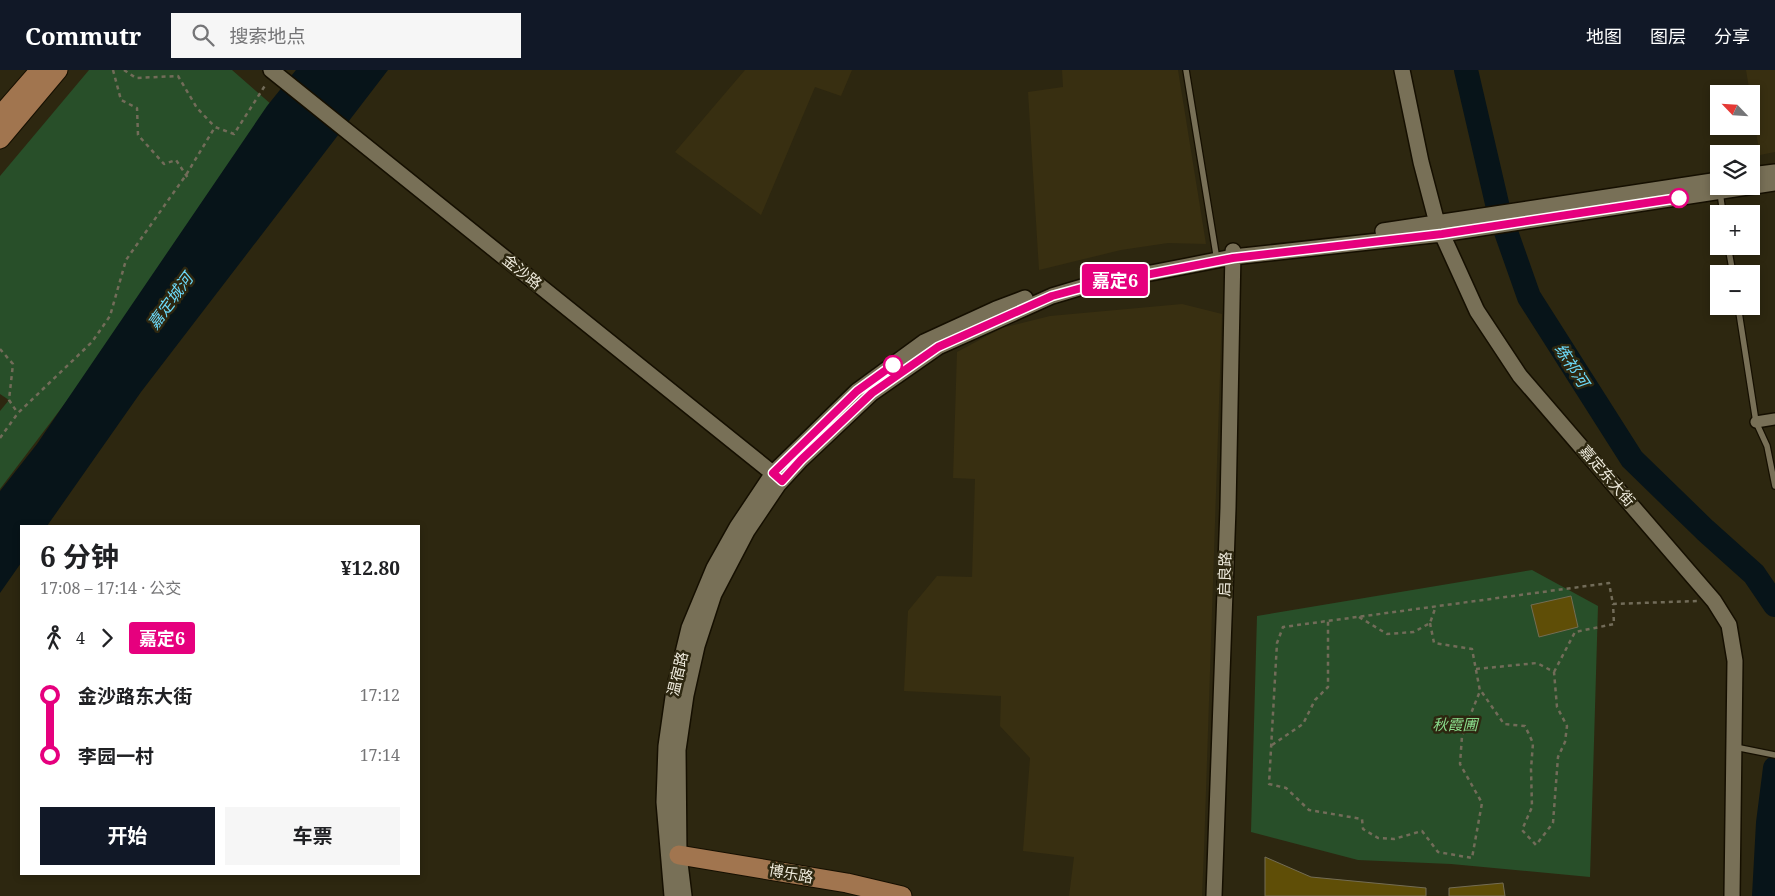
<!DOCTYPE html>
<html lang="zh">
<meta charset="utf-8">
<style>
body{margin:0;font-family:"Noto Serif","Noto Sans SC",serif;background:#f6f6f6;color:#202124;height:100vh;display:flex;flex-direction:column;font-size:19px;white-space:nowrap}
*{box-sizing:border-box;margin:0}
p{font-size:16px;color:#757577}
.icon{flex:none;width:28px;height:28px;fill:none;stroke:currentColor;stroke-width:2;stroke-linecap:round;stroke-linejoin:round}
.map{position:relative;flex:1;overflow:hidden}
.drawer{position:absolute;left:20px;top:455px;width:400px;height:350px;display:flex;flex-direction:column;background:#fff;border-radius:0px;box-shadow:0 2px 8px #0003}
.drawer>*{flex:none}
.badge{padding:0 10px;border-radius:4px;font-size:18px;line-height:32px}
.needle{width:32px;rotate:295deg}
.tools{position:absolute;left:1710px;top:15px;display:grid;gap:10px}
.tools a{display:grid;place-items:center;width:50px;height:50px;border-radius:0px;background:#fff;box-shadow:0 2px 8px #0003;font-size:25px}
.map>.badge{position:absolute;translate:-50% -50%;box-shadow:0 0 0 2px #fff}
.legs{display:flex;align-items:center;gap:8px;height:55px;padding:0 20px;font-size:16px}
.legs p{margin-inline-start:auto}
.headline{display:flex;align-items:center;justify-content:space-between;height:85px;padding:0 20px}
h1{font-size:28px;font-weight:700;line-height:38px}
.primary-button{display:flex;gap:10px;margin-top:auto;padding:10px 20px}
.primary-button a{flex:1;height:58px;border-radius:0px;background:#111827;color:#fff;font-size:20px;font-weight:700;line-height:58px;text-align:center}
.primary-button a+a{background:#f6f6f6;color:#202124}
ul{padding:0 20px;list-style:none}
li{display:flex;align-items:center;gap:18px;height:60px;font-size:19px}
li i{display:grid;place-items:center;width:8px;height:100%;margin:0 6px;background:currentColor}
li i::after{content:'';width:12px;height:12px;margin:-6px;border:4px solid;border-radius:50%;background:#fff}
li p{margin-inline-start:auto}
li:first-child i{background:linear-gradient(#0000 50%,currentColor 0)}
li:last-child i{background:linear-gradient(currentColor 50%,#0000 0)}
header{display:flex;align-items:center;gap:30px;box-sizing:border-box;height:70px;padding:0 25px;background:#111827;color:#fff}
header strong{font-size:24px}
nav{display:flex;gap:28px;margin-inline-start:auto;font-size:18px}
.search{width:350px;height:45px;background:#f6f6f6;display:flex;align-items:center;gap:12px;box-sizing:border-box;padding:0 18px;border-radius:0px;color:#757577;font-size:19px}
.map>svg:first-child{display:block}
.built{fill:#382f11}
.green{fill:#284f29}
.water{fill:#071419}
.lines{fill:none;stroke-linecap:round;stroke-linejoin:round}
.river{stroke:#071419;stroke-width:24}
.building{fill:#5f4e07;stroke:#746d54}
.service-casing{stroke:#150f00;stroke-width:8}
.minor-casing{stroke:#150f00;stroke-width:14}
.tertiary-casing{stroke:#150f00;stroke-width:18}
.primary-casing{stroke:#150f00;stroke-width:21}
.path{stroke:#726c59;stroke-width:2.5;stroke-dasharray:4 4;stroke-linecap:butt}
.service{stroke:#787057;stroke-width:5.5}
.minor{stroke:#787057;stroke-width:11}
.tertiary{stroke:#787057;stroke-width:15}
.primary{stroke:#a1754f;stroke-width:19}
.line-1-casing{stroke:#fff;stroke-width:11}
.line-1{stroke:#e6007e;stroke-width:8}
.stop-1-dot{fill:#fff;stroke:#e6007e;stroke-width:2.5}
.labels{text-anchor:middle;stroke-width:5;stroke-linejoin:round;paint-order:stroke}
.street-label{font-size:15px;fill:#efebdd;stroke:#2d2710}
.park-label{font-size:15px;font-style:italic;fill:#89db8b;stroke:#2d2710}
.water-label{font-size:16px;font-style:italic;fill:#6ddaf9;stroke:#2d2710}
</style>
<header>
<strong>Commutr</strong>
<div class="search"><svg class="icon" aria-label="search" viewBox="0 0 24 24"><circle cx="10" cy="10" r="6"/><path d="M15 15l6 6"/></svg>搜索地点</div>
<nav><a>地图</a><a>图层</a><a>分享</a></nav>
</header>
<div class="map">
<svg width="1775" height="826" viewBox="0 0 1775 826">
<rect width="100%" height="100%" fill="#2d2710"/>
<!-- built -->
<path class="built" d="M 745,0 L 852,0 L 841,26 L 815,17 L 761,145 L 675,82 Z
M 1062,0 L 1178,0 L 1206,174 L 1168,173 L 1121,180 L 1039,200 L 1028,22 L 1063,17 Z
M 1746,0 L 1775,0 L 1775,82 L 1760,85 L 1751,33 L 1751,24 L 1750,24 Z
M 1182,234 L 1222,244 L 1204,780 L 1202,826 L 1069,826 L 1074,787 L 1023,781 L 1030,688 L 1000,656 L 1001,626 L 904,621 L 908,541 L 937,506 L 972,507 L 975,409 L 953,408 L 957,282 L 1002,258 L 1050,246 Z"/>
<!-- green -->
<path class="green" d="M 89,0 L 232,0 L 272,35 L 110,274 L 0,419 L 0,341 L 9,330 L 0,324 L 0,106 Z
M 1532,500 L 1598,536 L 1590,807 L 1451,794 L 1358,790 L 1251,762 L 1257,546 Z"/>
<!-- water -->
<path class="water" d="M 296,0 L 388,0 L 141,322 L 47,456 L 21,456 L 21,493 L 0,523 L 0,421 L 37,374 L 267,36 Z"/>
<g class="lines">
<!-- river -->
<path class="river" d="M 1466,0 L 1499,142 L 1529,227 L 1632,389 L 1705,460 L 1754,504 L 1775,535
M 1764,826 L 1768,753 L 1775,698"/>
</g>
<!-- building -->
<path class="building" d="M 1571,526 L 1578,557 L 1539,567 L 1531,535 Z
M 1265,787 L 1311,807 L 1426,818 L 1426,826 L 1265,826 Z
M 1503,813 L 1505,826 L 1449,826 L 1449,818 Z"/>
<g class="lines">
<defs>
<path id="service" d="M 1186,0 L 1216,184
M 1720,122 L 1723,144
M 1728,176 L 1733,204
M 1738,236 L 1756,352 L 1767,376 L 1775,416
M 1735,677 L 1775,685"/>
<path id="minor" d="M 1756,352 L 1775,349"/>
<path id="tertiary" d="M 271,0 L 780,409
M 1402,0 L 1421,92 L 1437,153 L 1477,241 L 1520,306 L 1714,531 L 1729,555 L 1735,591 L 1732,826
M 1751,105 L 1775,102
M 1383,161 L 1719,110
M 672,826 L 664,732 L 666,676 L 674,620 L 689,558 L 714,498 L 737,457 L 773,403 L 857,321 L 924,272 L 996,239 L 1025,228
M 684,826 L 679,785 L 678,680 L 686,625 L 697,576 L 714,524 L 747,461 L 778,415 L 801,390 L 872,323 L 938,277 L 1052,226 L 1089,215 L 1187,196 L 1233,187 L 1442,164 L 1775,113
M 1214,826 L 1228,438 L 1233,181"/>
<path id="primary" d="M 0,46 L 40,0
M 0,69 L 58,0
M 679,785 L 847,813 L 902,826"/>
</defs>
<!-- service casing -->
<use href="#service" class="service-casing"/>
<!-- minor casing -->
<use href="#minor" class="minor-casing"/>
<!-- tertiary casing -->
<use href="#tertiary" class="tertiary-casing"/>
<!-- primary casing -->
<use href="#primary" class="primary-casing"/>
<!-- path -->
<path class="path" d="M 113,0 L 121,30 L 137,38 L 138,65 L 164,94 L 176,90 L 188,108
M 124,0 L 136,8 L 178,6 L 197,38 L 215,57
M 0,279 L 13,294 L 9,330 L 17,342
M 0,368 L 18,343 L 92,272 L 110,246 L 126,190 L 186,105 L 215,57 L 234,64 L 266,14
M 1359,547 L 1387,564 L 1414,562 L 1430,553 L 1436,536
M 1430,553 L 1434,573 L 1472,579 L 1480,621 L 1462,666 L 1460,694 L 1482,733 L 1472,788 L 1438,782 L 1422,761 L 1394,769 L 1378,768 L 1363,759 L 1362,749 L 1309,740 L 1286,718 L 1269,714 L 1277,573 L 1283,557 L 1609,513 L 1613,534 L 1697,531
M 1476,599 L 1537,593 L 1554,602 L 1557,637 L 1567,656 L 1565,672 L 1558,687 L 1553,753 L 1536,775 L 1522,760 L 1532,737 L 1531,699 L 1533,673 L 1525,656 L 1504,654 L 1481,621
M 1554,602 L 1575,562 L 1614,554 L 1613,534
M 1272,675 L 1303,654 L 1315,630 L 1328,617 L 1328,551"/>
<!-- service -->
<use href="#service" class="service"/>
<!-- minor -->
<use href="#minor" class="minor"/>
<!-- tertiary -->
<use href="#tertiary" class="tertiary"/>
<!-- primary -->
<use href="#primary" class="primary"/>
</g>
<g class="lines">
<defs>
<path id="line-1" d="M 893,295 L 857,321 L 773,403 L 782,411 L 801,390 L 872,323 L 938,277 L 1052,226 L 1089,216 L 1233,188 L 1442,164 L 1679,128"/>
</defs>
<!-- line-1 casing -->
<use href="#line-1" class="line-1-casing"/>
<!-- line-1 -->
<use href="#line-1" class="line-1"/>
</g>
<!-- markers -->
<g class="stop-1-dot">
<circle cx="1679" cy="128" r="9"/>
<circle cx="893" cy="295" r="9"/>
</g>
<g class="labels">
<!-- street labels -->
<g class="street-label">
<text transform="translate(522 202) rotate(39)" y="5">金沙路</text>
<text transform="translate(1607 406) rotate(49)" y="5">嘉定东大街</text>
<text transform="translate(1225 504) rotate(-88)" y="5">启良路</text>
<text transform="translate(678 604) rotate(-77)" y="5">温宿路</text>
<text transform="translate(791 804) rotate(10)" y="5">博乐路</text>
</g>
<!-- park labels -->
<g class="park-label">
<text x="1455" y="660">秋霞圃</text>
</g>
<!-- water labels -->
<g class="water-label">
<text transform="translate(170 231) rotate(-54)" y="6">嘉定城河</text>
<text transform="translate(1572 295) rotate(57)" y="6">练祁河</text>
</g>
</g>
</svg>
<div class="tools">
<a><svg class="needle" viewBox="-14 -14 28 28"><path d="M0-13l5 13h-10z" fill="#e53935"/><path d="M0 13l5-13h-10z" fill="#757577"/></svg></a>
<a><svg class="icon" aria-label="layers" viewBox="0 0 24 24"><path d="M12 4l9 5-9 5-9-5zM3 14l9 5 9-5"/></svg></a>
<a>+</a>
<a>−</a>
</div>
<b class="badge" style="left:1115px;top:210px;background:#e6007e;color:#fff">嘉定6</b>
<section class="drawer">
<div class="headline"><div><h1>6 分钟</h1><p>17:08 – 17:14 · 公交</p></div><b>¥12.80</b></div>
<div class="legs"><svg class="icon" aria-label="walk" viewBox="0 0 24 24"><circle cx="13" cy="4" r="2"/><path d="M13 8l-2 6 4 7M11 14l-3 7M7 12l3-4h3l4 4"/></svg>4<svg class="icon" aria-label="forward" viewBox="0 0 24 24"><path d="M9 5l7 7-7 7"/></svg><b class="badge" style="background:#e6007e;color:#fff">嘉定6</b></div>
<ul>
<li><i style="color:#e6007e"></i><b>金沙路东大街</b><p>17:12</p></li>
<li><i style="color:#e6007e"></i><b>李园一村</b><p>17:14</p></li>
</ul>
<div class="primary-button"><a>开始</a><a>车票</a></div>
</section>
</div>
